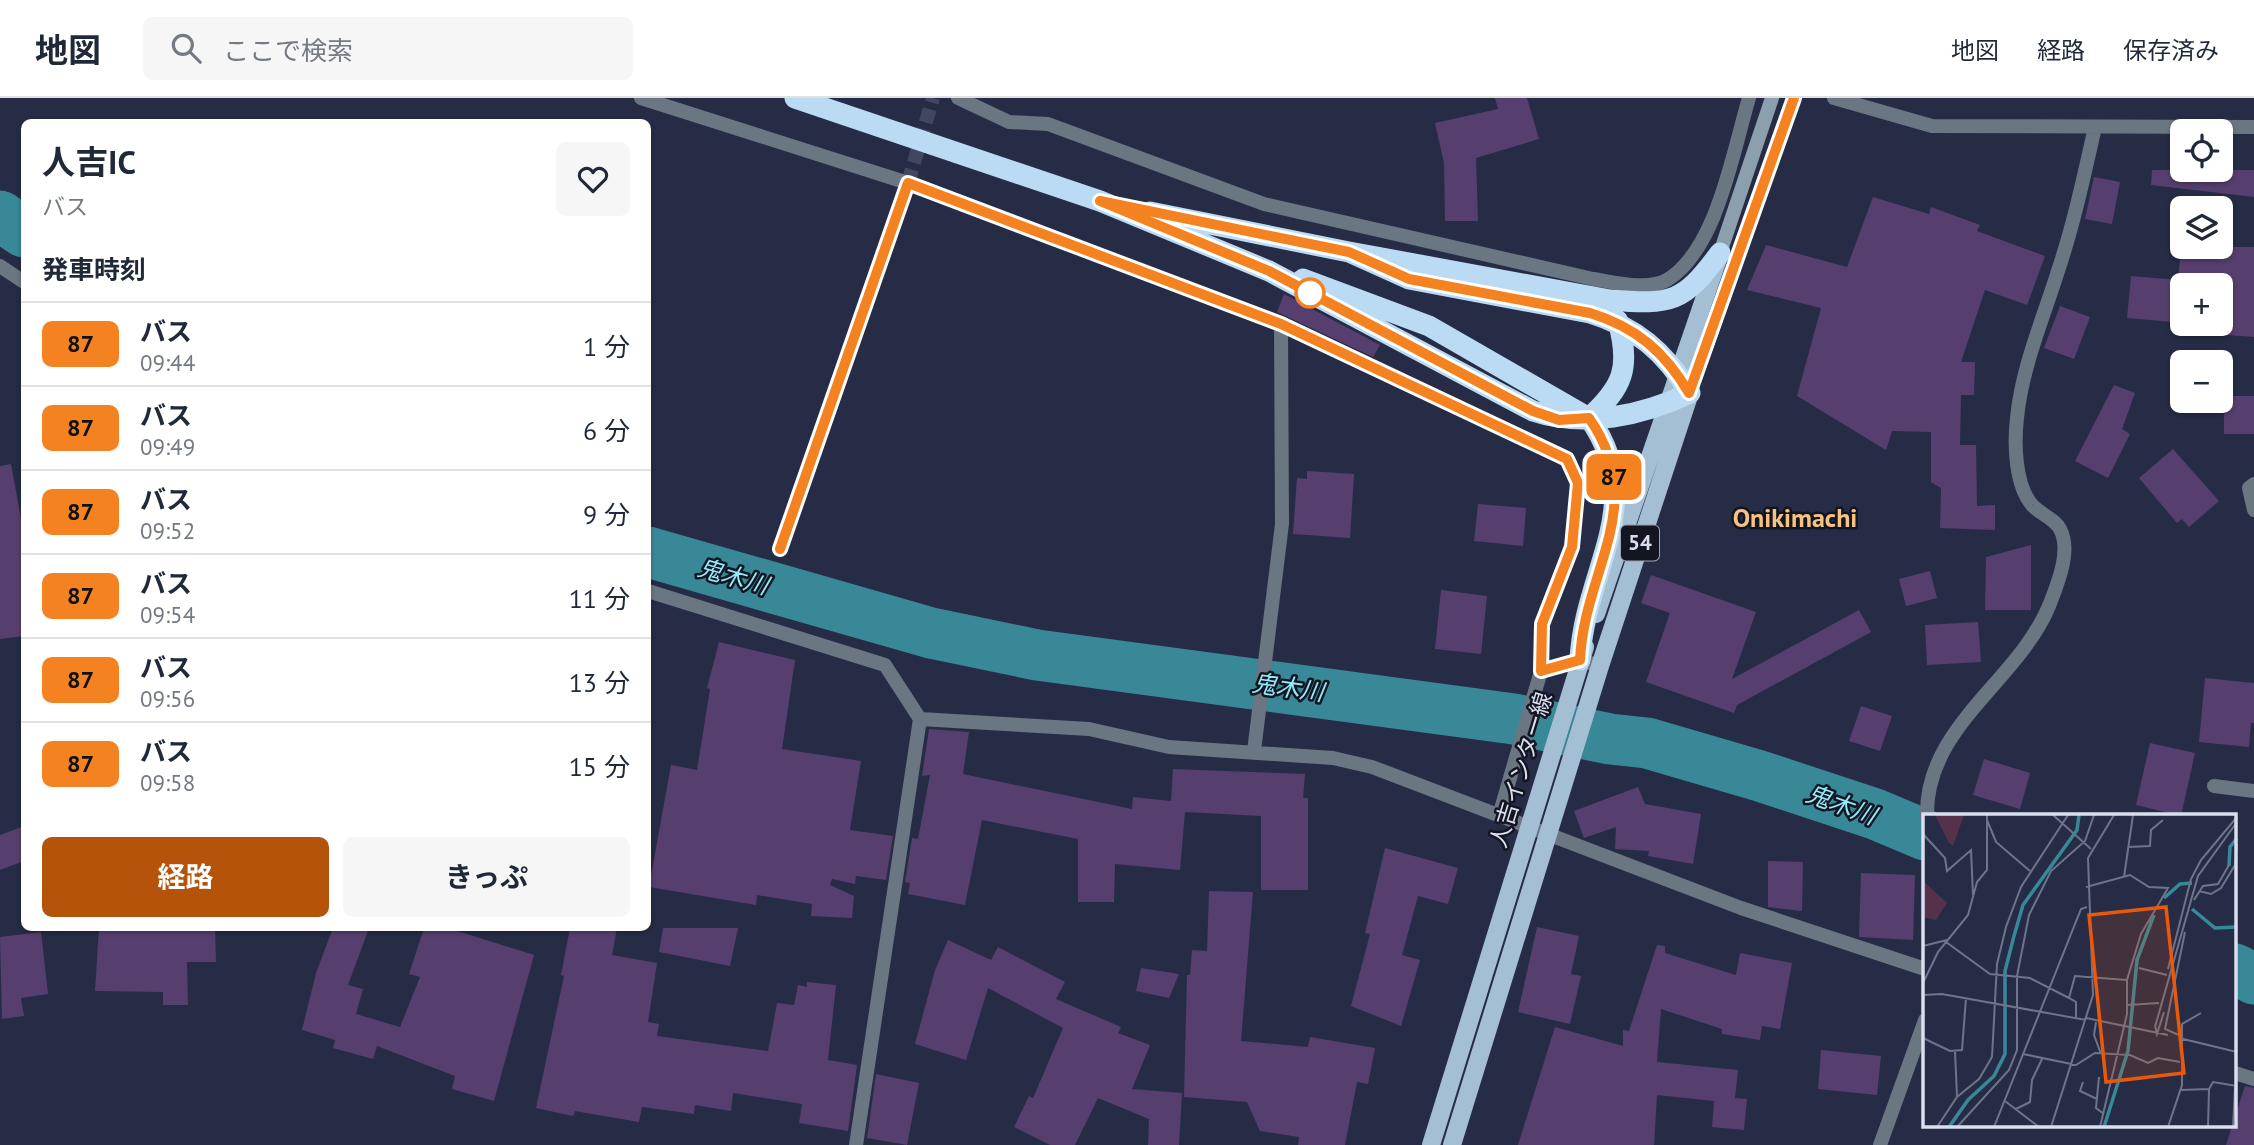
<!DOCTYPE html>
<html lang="ja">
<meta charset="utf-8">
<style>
body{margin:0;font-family:"PT Sans","Noto Sans JP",sans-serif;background:#f6f6f7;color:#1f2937;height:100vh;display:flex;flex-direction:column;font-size:26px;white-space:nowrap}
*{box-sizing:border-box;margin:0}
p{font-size:23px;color:#747a83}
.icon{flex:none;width:38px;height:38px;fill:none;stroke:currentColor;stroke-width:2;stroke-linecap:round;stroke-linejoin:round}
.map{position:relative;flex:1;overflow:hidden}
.drawer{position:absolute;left:21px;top:21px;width:630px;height:812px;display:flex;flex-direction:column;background:#fff;border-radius:10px;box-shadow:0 2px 5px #0004}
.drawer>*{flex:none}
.badge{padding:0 14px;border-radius:10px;font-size:24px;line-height:46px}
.tools{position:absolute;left:2170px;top:21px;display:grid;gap:14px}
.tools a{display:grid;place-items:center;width:63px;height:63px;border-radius:10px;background:#fff;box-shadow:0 2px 5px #0004;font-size:35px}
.map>.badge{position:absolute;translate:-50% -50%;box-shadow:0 0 0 4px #fff}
h2{padding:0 21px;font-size:26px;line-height:63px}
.round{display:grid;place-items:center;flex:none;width:74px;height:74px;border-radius:10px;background:#f6f6f7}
.head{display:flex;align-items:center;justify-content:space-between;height:119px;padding:0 21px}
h1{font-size:33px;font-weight:700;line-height:52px}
.cta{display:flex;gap:14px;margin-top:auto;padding:14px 21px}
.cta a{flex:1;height:80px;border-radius:10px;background:#b45309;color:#fff;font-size:28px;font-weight:700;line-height:80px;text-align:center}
.cta a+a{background:#f6f6f7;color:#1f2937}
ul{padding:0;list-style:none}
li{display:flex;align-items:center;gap:21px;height:84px;padding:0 21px;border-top:2px solid #e0e1e3}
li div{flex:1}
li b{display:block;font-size:26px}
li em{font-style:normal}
li .badge{min-width:77px;font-weight:700;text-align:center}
header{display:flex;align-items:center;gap:42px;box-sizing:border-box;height:98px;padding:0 35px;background:#fff;border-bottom:2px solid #e0e1e3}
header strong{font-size:33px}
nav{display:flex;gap:38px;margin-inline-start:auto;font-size:24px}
.search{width:490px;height:63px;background:#f6f6f7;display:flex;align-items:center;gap:18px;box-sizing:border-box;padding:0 24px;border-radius:10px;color:#747a83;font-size:26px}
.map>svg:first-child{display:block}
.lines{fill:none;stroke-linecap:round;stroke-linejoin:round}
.river{stroke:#388897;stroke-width:51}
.building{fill:#563f6e;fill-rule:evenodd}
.street-tunnel{stroke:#414760;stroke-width:14;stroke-dasharray:14 7;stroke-linecap:butt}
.lane{stroke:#6a7681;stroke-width:14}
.street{stroke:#6a7681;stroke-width:14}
.secondary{stroke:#8b9faf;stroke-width:14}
.primary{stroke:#a4bed4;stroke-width:18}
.highway{stroke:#bbdbf5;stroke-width:21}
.line-casing{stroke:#fff;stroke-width:16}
.line{stroke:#f58220;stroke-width:10}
.stop-dot{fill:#fff;stroke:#f58220;stroke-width:3.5}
.labels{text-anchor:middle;stroke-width:5;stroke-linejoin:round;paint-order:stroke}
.shield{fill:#131521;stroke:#9ea2b2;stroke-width:2}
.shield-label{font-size:21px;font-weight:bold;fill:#dadff0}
.street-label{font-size:23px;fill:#dadff0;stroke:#131521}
.water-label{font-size:24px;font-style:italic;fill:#92eafb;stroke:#131521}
.quarter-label{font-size:26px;font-weight:bold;fill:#f6c383;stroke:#131521}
.inset-river{fill:none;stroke:#388897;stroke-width:3.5}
.inset-road{fill:none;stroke:#6e748a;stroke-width:2}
.view{fill:#e8590c;fill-opacity:0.15;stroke:#e8590c;stroke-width:3.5}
.inset-edge{fill:none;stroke:#dadff0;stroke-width:3.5}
</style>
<header>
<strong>地図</strong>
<div class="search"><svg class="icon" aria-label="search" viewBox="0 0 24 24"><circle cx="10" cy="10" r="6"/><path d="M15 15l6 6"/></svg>ここで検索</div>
<nav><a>地図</a><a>経路</a><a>保存済み</a></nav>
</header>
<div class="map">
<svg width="2254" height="1047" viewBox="0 0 2254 1047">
<rect width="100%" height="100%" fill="#262c46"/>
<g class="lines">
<!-- river -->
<path class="river" d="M 0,118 L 24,134
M 648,454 L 931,535 L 1037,557 L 1514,621 L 1610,641 L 1647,645 L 1760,678 L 1875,716 L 1925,737
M 2235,871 L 2254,881"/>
</g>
<!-- building -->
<path class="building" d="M 1495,0 L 1527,0 L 1539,41 L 1476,60 L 1478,123 L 1445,123 L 1444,65 L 1435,25 L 1498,11 Z
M 2152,72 L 2254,72 L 2254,99 L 2151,87 Z
M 2094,79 L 2120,84 L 2112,126 L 2085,121 Z
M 1873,99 L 1929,116 L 1931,109 L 1980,127 L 1977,133 L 2045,158 L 2027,207 L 1985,192 L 1961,264 L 1975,264 L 1974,297 L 1961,297 L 1960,347 L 1976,347 L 1977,408 L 1995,407 L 1995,432 L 1940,430 L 1941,390 L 1931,384 L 1931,334 L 1892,333 L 1886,352 L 1797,298 L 1821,210 L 1747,192 L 1766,147 L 1847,169 Z
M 2181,149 L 2254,149 L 2254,239 L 2173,233 L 2174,224 L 2127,220 L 2131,178 L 2178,182 ZM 2182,187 L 2221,187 L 2221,226 L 2182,226 Z
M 1284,196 L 1380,247 L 1373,259 L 1277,214 Z
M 2060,208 L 2090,219 L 2074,261 L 2044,250 Z
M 2114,287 L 2135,295 L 2122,331 L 2130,336 L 2108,380 L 2075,363 Z
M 2224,298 L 2254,298 L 2254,336 L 2224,336 Z
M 2173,351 L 2219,403 L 2189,429 L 2182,421 L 2177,425 L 2139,380 Z
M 11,366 L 24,437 L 24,538 L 0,541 L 0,368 Z
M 1307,373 L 1354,376 L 1350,440 L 1293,436 L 1297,380 L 1307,381 Z
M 1478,406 L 1526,410 L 1523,448 L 1474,443 Z
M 2031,447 L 2031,512 L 1985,512 L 1986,459 Z
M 1930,473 L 1937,500 L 1906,508 L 1899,481 Z
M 1651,477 L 1756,514 L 1732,581 L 1859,512 L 1871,534 L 1737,607 L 1734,615 L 1646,584 L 1670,515 L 1641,505 Z
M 1441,492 L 1487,498 L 1481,556 L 1435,551 Z
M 1978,524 L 1981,564 L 1927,567 L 1925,527 Z
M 719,544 L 795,562 L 782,651 L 861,663 L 850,732 L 893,738 L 886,782 L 856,778 L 855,786 L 832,781 L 830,787 L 854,798 L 852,820 L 811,818 L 812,806 L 757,797 L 756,807 L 649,789 L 671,667 L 697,672 L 710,591 L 707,590 Z
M 2205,580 L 2254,585 L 2254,625 L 2251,625 L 2249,649 L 2199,644 Z
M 1861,608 L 1892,618 L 1880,653 L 1849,643 Z
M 929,631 L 969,634 L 963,676 L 1132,711 L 1133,699 L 1171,703 L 1173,671 L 1305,676 L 1303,700 L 1308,700 L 1308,792 L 1261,792 L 1261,718 L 1185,714 L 1180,772 L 1115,766 L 1114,804 L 1078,804 L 1078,741 L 982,722 L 965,807 L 908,796 L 910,785 L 905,784 L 912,740 L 918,741 L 930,677 L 922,678 Z
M 2150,645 L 2195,655 L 2181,718 L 2136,707 Z
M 1984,661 L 2030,675 L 2020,711 L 1973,697 Z
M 1638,689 L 1645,706 L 1701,716 L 1693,766 L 1648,758 L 1649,753 L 1615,751 L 1616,729 L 1584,740 L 1574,713 Z
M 24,728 L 24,763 L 0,772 L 0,737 Z
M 1385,750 L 1458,770 L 1448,806 L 1418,798 L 1402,857 L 1420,862 L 1401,928 L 1351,908 L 1370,836 L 1365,835 Z
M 1768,763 L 1803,764 L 1802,813 L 1768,809 Z
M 1861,775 L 1915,777 L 1913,842 L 1859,839 Z
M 1209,793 L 1253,794 L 1241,943 L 1308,949 L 1310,939 L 1375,950 L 1368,986 L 1357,984 L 1345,1047 L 1298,1047 L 1299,1039 L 1260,1033 L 1247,1004 L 1184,999 L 1187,877 L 1190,877 L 1192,852 L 1207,853 Z
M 1537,829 L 1579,838 L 1571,876 L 1581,878 L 1570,926 L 1518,914 Z
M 99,830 L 215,830 L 216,864 L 187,864 L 188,907 L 163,907 L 163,894 L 95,893 Z
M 333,830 L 369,830 L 348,887 L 363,891 L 356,916 L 400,929 L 420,879 L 409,876 L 424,830 L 448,830 L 534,857 L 494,1003 L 452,991 L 455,978 L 377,948 L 373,961 L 333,950 L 335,942 L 302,932 L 316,875 Z
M 570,830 L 617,830 L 612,857 L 657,865 L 648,924 L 659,926 L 657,938 L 768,953 L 777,905 L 794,907 L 798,887 L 807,889 L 807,884 L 836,887 L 828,962 L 857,967 L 848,1033 L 799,1025 L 802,1006 L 733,995 L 731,1013 L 695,1007 L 694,1016 L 642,1009 L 639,1024 L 575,1013 L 573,1018 L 536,1010 L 564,878 L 561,877 Z
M 663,830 L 738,830 L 730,868 L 659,854 Z
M 41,834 L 48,896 L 21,900 L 24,918 L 2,921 L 0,839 Z
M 948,842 L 991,862 L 998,849 L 1065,884 L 1056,901 L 1121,929 L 1118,935 L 1150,947 L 1132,991 L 1182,995 L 1179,1047 L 1148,1047 L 1149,1021 L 1098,1000 L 1075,1047 L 1050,1047 L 1014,1029 L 1029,998 L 1033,1000 L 1063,930 L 988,890 L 966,962 L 915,946 L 935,872 Z
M 1657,847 L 1665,848 L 1665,855 L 1736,877 L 1740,855 L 1792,865 L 1780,931 L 1762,928 L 1760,942 L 1722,936 L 1722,931 L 1661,911 L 1657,964 L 1738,972 L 1735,1000 L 1747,1001 L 1744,1032 L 1712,1029 L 1714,1003 L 1657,997 L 1654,1047 L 1518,1047 L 1555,929 L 1623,948 L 1623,932 L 1629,933 Z
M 1141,870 L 1179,876 L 1169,900 L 1136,893 Z
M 1821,952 L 1881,958 L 1877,997 L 1818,991 Z
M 876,976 L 919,985 L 907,1047 L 867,1040 Z
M 2245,988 L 2254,990 L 2254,1047 L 2226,1047 Z"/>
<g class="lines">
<!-- street-tunnel -->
<path class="street-tunnel" d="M 908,85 L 933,0"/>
<!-- lane -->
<path class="lane" d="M 2254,386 L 2249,390 L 2254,412
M 2214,688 L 2254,693"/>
<!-- street -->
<path class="street" d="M 641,0 L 908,85 L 1281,226 L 1567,361 L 1578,385 L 1572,448 L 1542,526 L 1541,573 L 1580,562 L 1600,568
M 958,0 L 1009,24 L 1048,26 L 1264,106 L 1593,181 C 1614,184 1647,193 1667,182 C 1717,152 1733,53 1749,0
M 1834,0 L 1932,28 L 2254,29
M 0,168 L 24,184
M 780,451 L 908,85
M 648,493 L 885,567 L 920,621 L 856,1047
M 920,621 L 1089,631 L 1169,649 L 1333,660 L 1372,669 L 1741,810 L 1925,871
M 1254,653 L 1282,426 L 1281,226
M 1499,718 L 1541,573
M 1927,718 C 1925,629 2018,583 2049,508 C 2057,487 2072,453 2060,431 C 2055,421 2040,416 2032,407 C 2015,387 2014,346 2017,320 C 2022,269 2043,221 2058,173 C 2074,125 2084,78 2095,29
M 2235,975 L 2254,981
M 1880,1047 L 1925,922"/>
<!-- secondary -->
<path class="secondary" d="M 1720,155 L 1772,0
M 1690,295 L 1794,0"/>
<!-- primary -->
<path class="primary" d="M 1596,516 L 1718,161
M 1431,1047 L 1585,549
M 1452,1047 L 1600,568 L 1690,295"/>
<!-- highway -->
<path class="highway" d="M 795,0 L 1100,103 L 1269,173 L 1533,313 C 1584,330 1642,318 1690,295 C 1665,254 1636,229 1590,215 L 1409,181 L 1349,154
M 1150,114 L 1349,154 L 1610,202 C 1672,207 1683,205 1720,155
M 1303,181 L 1429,228 L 1589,320 C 1650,406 1584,471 1580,562
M 1589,320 C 1623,289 1631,270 1618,223"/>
</g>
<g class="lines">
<defs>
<path id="line" d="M 780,451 L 908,85 L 1281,226 L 1567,361 L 1578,385 L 1572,449 L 1542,526 L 1541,573 L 1580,562 C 1584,471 1650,407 1589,320 L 1559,322 L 1533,313 L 1269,173 L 1100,103 L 1349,154 L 1409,181 L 1590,215 C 1636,229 1665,254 1689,295 L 1794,0"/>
</defs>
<!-- line casing -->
<use href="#line" class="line-casing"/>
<!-- line -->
<use href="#line" class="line"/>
</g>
<!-- markers -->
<circle class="stop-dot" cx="1310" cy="195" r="14"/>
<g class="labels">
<!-- shield labels -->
<rect class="shield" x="1621" y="427.5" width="38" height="35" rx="5"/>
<g class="shield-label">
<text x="1640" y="452">54</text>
</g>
<!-- street labels -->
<g class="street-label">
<text transform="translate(1521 672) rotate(-73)" y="8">人吉インター線</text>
</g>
<!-- water labels -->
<g class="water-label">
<text transform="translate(733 479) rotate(16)" y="8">鬼木川</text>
<text transform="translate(1288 590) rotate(8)" y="8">鬼木川</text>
<text transform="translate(1841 707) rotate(20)" y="8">鬼木川</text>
</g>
<!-- quarter labels -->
<g class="quarter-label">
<text x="1795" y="429">Onikimachi</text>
</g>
</g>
<!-- overview -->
<g transform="translate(1923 716)">
<rect width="313" height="313" fill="#262c46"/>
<path d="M 12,1 L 41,1 L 30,32 L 26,29 ZM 0,67 L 24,89 L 13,106 L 0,103 Z" fill="#56314c"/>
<path class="inset-river" d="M 306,52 L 307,33 L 314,24M 241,84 L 257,70 L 269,69M 269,95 L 292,114 L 314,113M 26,313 L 45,286 L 71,262 L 82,240 L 82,157 L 91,122 L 100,91 L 154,16 L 156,1M 181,313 L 205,237 L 214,146 L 231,101"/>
<path class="inset-road" d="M 130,1 L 168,35M 64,6 L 73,28 L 107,57M 0,20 L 22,44 L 24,57 L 48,36 L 50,81M 205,33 L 227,32 L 228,16 L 240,6M 201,63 L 210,1M 163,73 L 207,61 L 226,73 L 245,74 L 218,120 L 204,166 L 204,200 L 177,313M 276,77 L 288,80 L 298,74 L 312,51 L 314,30M 271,86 L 280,72 L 295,70 L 306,51M 23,128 L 67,160 L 107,164 L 146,184 L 153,188 L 153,203M 0,132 L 24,126M 216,154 L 244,161M 245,155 L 268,65 L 278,46 L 314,3M 0,169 L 15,138 L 45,101 L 54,68 L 64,56 L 64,1M 0,181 L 19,180 L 163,206M 146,184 L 152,162 L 204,166M 205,191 L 236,189M 163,204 L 245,221M 173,208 L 171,221 L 178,240M 232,211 L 234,220 L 241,198M 232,213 L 275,62 L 314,8M 258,222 L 242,215 L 262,118M 0,224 L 27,237 L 39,236 L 43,184M 256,224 L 314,238M 32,238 L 34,282M 100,240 L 153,251 L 172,239 L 207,241 L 225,249 L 235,244 L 257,248M 176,263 L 173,294 L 181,300M 160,268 L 157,277 L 174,285M 257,276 L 286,275 L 290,268 L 314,272M 82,287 L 116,313M 93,295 L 107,288 L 109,266 L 119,245M 14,313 L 34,283 L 56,265 L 69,243 L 74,150 L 83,113 L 98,73 L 145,1M 34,313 L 86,256 L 94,236 L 94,162 L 106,101 L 128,57 L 162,27 L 171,1M 71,313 L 158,95 L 164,93M 128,313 L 170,181 L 165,44 L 191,1M 245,313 L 259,271 L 259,210 L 278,199M 285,313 L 286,275M 310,313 L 312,272"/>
<path class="view" d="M 243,93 L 261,259 L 183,268 L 166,101 Z"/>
<rect width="313" height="313" class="inset-edge"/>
</g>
</svg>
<div class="tools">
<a><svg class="icon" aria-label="locate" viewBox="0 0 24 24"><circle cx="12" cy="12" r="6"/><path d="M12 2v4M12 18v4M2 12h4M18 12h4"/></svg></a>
<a><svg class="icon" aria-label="layers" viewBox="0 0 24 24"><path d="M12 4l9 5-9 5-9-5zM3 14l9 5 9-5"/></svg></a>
<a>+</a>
<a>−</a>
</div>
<b class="badge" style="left:1614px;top:379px;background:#f58220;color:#111">87</b>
<section class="drawer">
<div class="head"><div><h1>人吉IC</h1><p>バス</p></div><a class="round"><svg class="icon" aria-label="heart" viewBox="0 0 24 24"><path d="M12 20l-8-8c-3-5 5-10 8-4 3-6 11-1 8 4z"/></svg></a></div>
<h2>発車時刻</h2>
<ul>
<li><span class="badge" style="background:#f58220;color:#111">87</span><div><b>バス</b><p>09:44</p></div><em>1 分</em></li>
<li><span class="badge" style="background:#f58220;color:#111">87</span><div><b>バス</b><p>09:49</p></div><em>6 分</em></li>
<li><span class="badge" style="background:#f58220;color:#111">87</span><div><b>バス</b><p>09:52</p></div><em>9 分</em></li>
<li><span class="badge" style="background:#f58220;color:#111">87</span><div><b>バス</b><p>09:54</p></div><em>11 分</em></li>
<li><span class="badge" style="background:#f58220;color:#111">87</span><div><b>バス</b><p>09:56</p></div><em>13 分</em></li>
<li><span class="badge" style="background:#f58220;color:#111">87</span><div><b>バス</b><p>09:58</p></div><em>15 分</em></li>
</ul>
<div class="cta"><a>経路</a><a>きっぷ</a></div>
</section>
</div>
